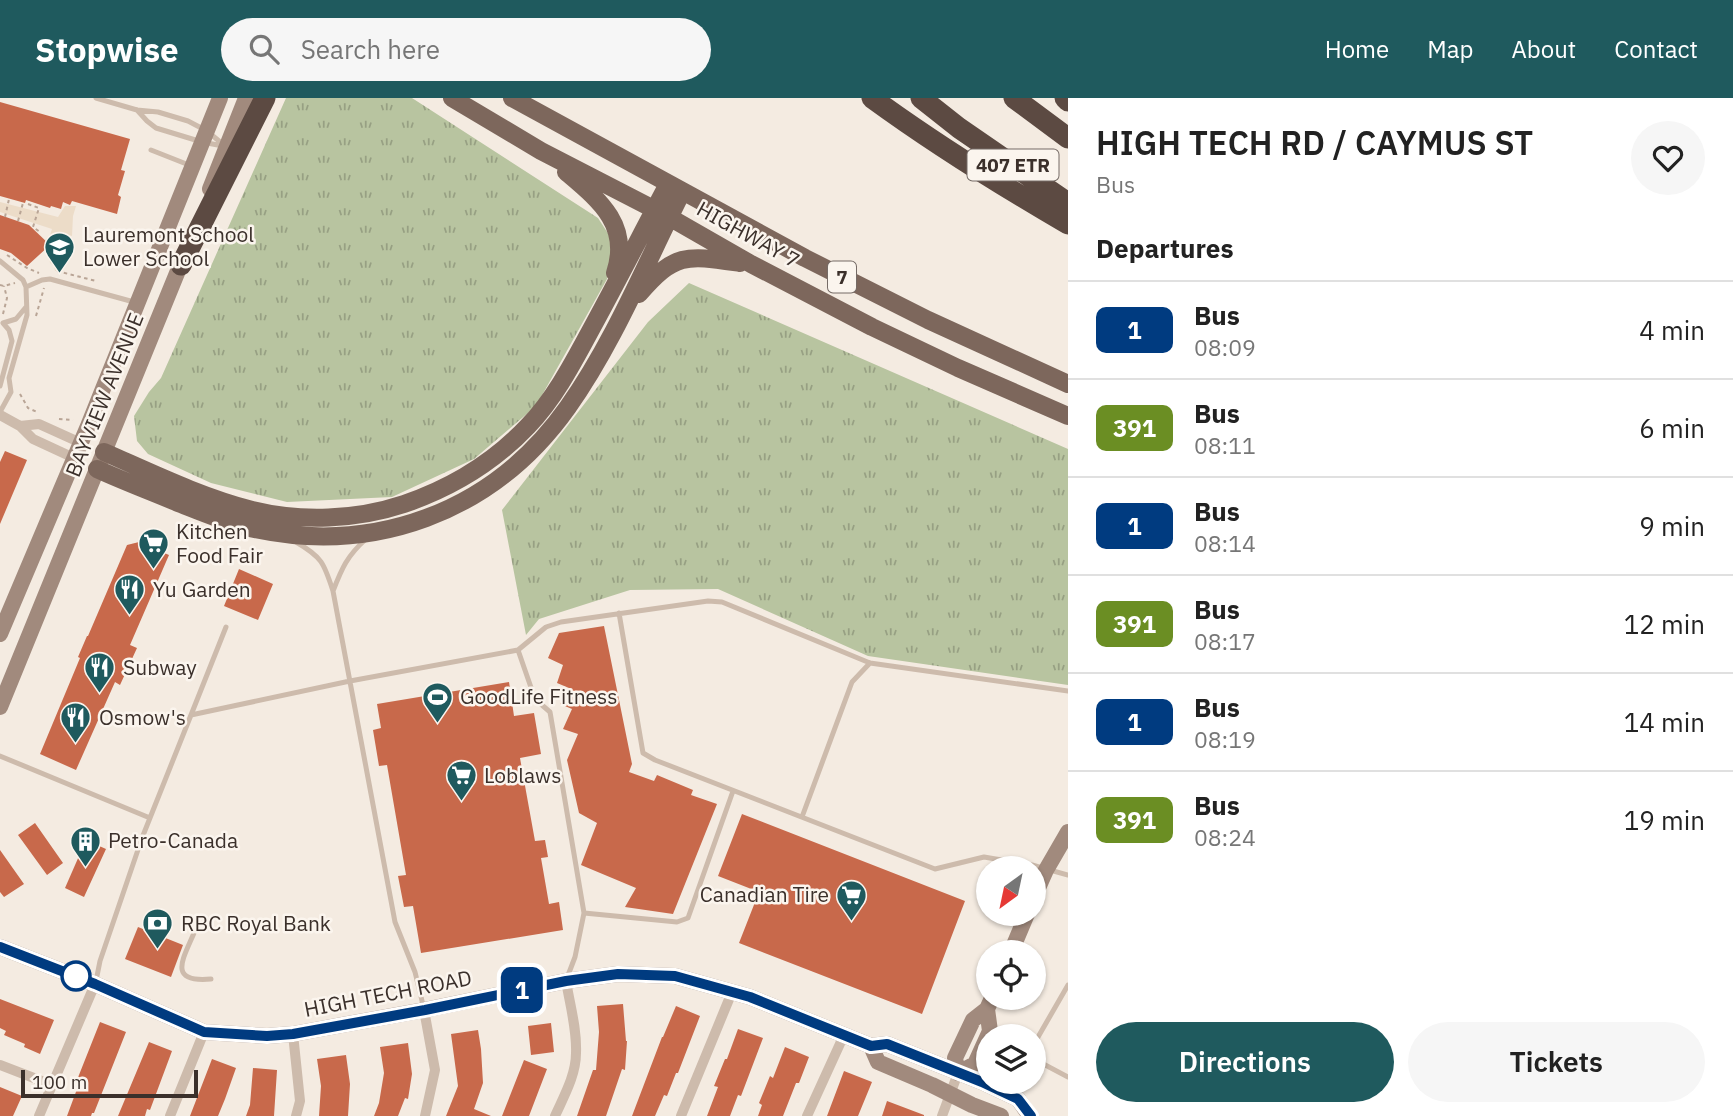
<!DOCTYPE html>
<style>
body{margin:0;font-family:"IBM Plex Sans",sans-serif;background:#f6f6f6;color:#222;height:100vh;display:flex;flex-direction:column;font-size:26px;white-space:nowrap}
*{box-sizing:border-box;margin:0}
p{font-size:23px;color:#767676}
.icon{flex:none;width:38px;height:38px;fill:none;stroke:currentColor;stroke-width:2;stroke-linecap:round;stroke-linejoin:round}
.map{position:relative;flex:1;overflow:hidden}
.sheet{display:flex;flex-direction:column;background:#fff;width:665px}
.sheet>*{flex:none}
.badge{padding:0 14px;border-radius:10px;font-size:24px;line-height:46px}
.needle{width:46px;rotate:213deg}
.buttons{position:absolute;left:976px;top:758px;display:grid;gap:14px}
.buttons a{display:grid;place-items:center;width:70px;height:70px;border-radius:50%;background:#fff;box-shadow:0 2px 5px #0004;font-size:35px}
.scale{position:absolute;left:21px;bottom:18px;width:177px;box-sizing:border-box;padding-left:7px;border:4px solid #3b302b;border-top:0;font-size:19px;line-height:24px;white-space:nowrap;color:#3b302b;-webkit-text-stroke:5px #fbf5ee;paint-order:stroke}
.map>.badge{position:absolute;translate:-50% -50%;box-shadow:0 0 0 4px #fff}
h2{padding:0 28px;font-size:26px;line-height:63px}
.round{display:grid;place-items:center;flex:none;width:74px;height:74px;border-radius:37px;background:#f6f6f6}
.head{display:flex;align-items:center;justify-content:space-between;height:119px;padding:0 28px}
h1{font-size:33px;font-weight:600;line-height:52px}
.action{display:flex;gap:14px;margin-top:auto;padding:14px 28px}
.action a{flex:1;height:80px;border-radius:42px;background:#1f5a5e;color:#fff;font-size:28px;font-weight:600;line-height:80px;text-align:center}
.action a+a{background:#f6f6f6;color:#222}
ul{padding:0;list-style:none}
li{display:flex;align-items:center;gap:21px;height:98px;padding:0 28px;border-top:2px solid #e0e0e0}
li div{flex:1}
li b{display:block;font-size:26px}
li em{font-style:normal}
li .badge{min-width:77px;font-weight:700;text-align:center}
header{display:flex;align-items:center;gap:42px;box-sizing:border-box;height:98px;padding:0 35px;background:#1f5a5e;color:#fff}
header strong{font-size:33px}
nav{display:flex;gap:38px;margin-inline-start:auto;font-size:24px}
.search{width:490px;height:63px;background:#f6f6f6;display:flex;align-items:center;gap:18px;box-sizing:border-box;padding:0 24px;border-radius:38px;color:#767676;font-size:26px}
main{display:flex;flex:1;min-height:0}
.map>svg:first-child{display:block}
.grass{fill:url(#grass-tufts)}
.plaza{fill:#ecdcc8}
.building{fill:#c8694b}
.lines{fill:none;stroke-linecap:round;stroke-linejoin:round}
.path{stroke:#b9a596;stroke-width:2;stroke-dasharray:3.5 3.5;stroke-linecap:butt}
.lane{stroke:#cdbbac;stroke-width:5}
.street{stroke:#cdbbac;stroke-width:10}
.secondary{stroke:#a18a7d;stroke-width:16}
.primary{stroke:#7d675c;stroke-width:18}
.highway{stroke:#5c4a42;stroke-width:21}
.line-casing{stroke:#fff;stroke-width:16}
.line{stroke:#003b80;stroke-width:10}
.stop-dot{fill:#fff;stroke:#003b80;stroke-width:3.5}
.labels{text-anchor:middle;stroke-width:5;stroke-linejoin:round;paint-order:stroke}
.shield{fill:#fbf5ee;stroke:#756b66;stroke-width:2}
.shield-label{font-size:19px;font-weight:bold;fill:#3b302b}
.poi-label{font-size:21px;fill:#3b302b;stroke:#fbf5ee;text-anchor:start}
.street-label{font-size:21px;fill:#3b302b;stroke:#fbf5ee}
</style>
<header>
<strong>Stopwise</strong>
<div class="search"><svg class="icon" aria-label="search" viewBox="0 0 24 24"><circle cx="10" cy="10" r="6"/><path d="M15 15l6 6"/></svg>Search here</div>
<nav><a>Home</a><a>Map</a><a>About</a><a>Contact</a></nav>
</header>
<main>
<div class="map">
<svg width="1068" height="1018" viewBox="0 0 1068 1018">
<defs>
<pattern id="grass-tufts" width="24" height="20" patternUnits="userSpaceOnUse" patternTransform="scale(1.75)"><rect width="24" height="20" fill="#b8c4a0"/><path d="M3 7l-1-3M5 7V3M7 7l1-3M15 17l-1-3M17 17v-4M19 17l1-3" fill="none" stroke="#97a083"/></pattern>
</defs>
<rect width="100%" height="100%" fill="#f4ebe1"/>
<!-- grass -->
<path class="grass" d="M 286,0 L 412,0 L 598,120 L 613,143 L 607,181 L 536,308 L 474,361 L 392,399 L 287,404 L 211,385 L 148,356 L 137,343 L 134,318 L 149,294 L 161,280 Z
M 689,185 L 1068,351 L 1068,587 L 868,558 L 718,491 L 630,492 L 539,521 L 526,537 L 502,412 L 648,224 Z"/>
<!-- plaza -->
<path class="plaza" d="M 0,104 L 58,119 L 65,108 L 76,108 L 73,118 L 72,138 L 61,135 L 55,159 L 64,162 L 59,173 L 55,173 L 54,168 L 50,165 L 48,149 L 50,147 L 45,142 L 50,137 L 52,131 L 0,114 Z"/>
<!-- building -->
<path class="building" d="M 0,4 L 130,41 L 121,72 L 125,73 L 118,97 L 121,99 L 117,116 L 72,103 L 70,107 L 63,104 L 61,111 L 51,108 L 50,110 L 26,102 L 25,105 L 0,98 Z
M 0,117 L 29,127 L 50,147 L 27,168 L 11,155 L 0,151 Z
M 5,353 L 27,362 L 0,426 L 0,364 Z
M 139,444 L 169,457 L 130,547 L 137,550 L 120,587 L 115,584 L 76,672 L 40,656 L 80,560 L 78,559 L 87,538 L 88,538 L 127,447 Z
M 239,471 L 273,486 L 258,522 L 224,508 Z
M 604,528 L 632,666 L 629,674 L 654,683 L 657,677 L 693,692 L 691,697 L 717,706 L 673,816 L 625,809 L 636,790 L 581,767 L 597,725 L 579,715 L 567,662 L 578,636 L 563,631 L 572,611 L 560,606 L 569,590 L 557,585 L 563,567 L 548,560 L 559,535 Z
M 509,584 L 514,618 L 534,615 L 541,656 L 520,660 L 535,743 L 545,742 L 548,759 L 541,760 L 549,806 L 559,804 L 563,832 L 421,855 L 413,808 L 404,809 L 398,778 L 406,777 L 387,667 L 379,668 L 373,632 L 381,630 L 377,606 Z
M 742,716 L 965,803 L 922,916 L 739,845 L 759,794 L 718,778 Z
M 35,725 L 63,765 L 47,777 L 18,737 Z
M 86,742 L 106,751 L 84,799 L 65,790 Z
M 0,752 L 24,786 L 4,799 L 0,794 Z
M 138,829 L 183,847 L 171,879 L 125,861 Z
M 0,901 L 54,922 L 40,956 L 24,949 L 25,946 L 4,937 L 6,933 L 0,930 Z
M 623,906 L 626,943 L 627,943 L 625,972 L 622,971 L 606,1018 L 577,1018 L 593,972 L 596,972 L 599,934 L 597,908 Z
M 676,908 L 700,918 L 678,975 L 676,975 L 667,998 L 664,997 L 655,1018 L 632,1018 L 662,939 L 663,939 Z
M 100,924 L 126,934 L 94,1015 L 92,1015 L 91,1018 L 67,1018 L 80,983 L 77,982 Z
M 551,925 L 554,954 L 531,957 L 528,928 Z
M 738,931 L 763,940 L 741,998 L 738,997 L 730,1018 L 707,1018 L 718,989 L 714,988 L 725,961 L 727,961 Z
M 478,932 L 481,951 L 483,985 L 474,1011 L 491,1018 L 446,1018 L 458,988 L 451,936 Z
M 149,944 L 172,953 L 150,1012 L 147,1011 L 145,1018 L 118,1018 Z
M 408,945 L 412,976 L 408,1001 L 405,1000 L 398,1018 L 374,1018 L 379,1005 L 384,975 L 380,949 Z
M 785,949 L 809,959 L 799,985 L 796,985 L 783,1018 L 758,1018 L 762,1007 L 759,1005 L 770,978 L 773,980 Z
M 346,957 L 350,986 L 348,1018 L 319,1018 L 321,988 L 317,961 Z
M 212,961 L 236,970 L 225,1001 L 218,1018 L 190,1018 Z
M 524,962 L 547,971 L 529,1018 L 502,1018 Z
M 253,970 L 277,972 L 274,1018 L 246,1018 L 250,1007 Z
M 844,973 L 872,984 L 858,1018 L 827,1018 Z
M 0,989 L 22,998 L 13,1018 L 0,1018 Z
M 887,1003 L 924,1017 L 924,1018 L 882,1018 Z"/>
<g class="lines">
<!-- path -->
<path class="path" d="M 28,106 L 39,110 L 33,129 L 40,134
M 5,119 L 9,101
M 18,123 L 23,105
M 7,157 L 27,170 L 39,175
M 57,173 L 96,183
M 0,187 L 4,188 L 15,185
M 3,216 L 7,200 L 4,188
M 36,218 L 44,190
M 20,296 L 28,310 L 37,314
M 59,321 L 73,322"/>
<!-- lane -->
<path class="lane" d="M 96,0 L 137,12 L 158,14 L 188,23 L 207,33 L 225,48
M 137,12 L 147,23 L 156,30 L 202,44 L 223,48
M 151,52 L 189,67
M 0,163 L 23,182 L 26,189 L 27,217 L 9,280 L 11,294 L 0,314
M 26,189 L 42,182 L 50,181 L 134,204
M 0,288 L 12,243 L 9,232 L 3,225 L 16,221 L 26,209
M 296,444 C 322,459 324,465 333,493 L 395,824 L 415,874 L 424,911
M 333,493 C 342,470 347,458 366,441
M 619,515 L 643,655 L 655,662 L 935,771 L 984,759 L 1032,767 L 1068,777
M 518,552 L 535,601 L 550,614 L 584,815 L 575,859 L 567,880
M 191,617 L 226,529
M 0,658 L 150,720
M 802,719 L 852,584 L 870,565
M 584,815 L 677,824 L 688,820 L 733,693
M 194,835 C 183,861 167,885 211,881
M 96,883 L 100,863 L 142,740 L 191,617 L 350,583 L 518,552 L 546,529 L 561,524 L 708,503 L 722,504 L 870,565 L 1068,593
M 1034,946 L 1068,887
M 1034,961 L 1068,979"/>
<!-- street -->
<path class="street" d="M 0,317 L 20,328 L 33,341 L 74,360
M 20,328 L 39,326 L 81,345
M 424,912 L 435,972 L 425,1018
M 293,936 L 300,1003 L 296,1018
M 0,967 L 52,987
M 39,1018 L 95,886
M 170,1018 L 204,934
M 555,1018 C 564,998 576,977 576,955 C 577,931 570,907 566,883
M 681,1018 L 732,894
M 807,1018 L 844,937
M 942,1018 L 958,975"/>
<!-- secondary -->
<path class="secondary" d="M 210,91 L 246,0
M 0,536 L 88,328 L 220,0
M 0,609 L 184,158
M 1034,799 L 1046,772 L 1068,734
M 0,849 L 95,886 L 204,934 L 267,938 L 293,936 L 424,912 L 566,883 L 618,876 L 675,878 L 750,899 L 871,948 L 887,946 L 982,984 L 1018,1001 L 1030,1018
M 1011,854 L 1027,816
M 871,948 L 878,964 L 932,987 L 972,1007 L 1001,1018
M 958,975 L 975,966 L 990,933 L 987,911 L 992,900
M 958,975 L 955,960 L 973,922 L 987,911"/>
<!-- primary -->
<path class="primary" d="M 452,0 L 541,53 L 669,119 L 751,166 L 872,229 L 958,270 L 1068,318
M 512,0 L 805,160 L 928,222 L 1068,286
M 566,74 C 599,102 631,127 615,175
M 639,196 C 675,154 687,157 740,165
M 104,354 C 152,375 201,399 252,412 C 301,424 356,422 404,406 C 451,390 493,365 528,328 C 556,299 575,261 594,226 C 619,180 643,133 668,86
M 97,371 C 123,383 150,393 176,404 C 199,413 222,423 246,429 C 372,459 493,415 568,309 C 614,244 646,165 682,94"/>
<!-- highway -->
<path class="highway" d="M 872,0 C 935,46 1001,87 1068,126
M 921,0 L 959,30 L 1068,105
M 1014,0 L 1068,40
M 1065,0 L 1068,3
M 181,167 L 265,0"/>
</g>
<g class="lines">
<defs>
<path id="line" d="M 0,849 L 95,886 L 204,934 L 267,938 L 293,936 L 425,912 L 566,883 L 618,876 L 675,878 L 750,899 L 871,948 L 887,946 L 982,984 L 1018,1001 L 1031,1018"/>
</defs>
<!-- line casing -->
<use href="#line" class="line-casing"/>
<!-- line -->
<use href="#line" class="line"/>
</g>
<!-- icons -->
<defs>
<symbol id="school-pin" viewBox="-11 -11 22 30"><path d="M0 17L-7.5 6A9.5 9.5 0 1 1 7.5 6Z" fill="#1f5a5e" stroke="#fbf5ee"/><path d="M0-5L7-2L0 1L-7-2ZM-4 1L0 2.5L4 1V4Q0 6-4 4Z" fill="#fff"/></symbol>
<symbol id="supermarket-pin" viewBox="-11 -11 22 30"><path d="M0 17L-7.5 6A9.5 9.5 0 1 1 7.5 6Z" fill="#1f5a5e" stroke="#fbf5ee"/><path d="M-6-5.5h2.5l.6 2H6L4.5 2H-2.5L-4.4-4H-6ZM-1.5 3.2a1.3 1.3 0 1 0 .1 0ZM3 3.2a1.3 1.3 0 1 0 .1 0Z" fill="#fff"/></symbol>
<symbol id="restaurant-pin" viewBox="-11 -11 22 30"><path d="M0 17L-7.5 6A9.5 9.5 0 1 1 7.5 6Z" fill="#1f5a5e" stroke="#fbf5ee"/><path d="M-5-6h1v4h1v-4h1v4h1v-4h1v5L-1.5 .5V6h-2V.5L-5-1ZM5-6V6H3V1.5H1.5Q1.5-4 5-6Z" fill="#fff"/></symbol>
<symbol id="stadium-pin" viewBox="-11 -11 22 30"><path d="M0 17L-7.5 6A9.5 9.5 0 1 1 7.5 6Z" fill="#1f5a5e" stroke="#fbf5ee"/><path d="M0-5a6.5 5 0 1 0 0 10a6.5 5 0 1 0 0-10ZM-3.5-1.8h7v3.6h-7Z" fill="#fff"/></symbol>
<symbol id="building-pin" viewBox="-11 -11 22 30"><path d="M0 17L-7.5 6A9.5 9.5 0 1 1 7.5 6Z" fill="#1f5a5e" stroke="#fbf5ee"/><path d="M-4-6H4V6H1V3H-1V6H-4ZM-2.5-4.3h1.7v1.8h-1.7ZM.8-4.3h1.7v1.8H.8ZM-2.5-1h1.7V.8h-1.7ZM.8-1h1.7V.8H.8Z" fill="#fff"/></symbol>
<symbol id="bank-pin" viewBox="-11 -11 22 30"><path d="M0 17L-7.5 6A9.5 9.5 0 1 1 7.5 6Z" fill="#1f5a5e" stroke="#fbf5ee"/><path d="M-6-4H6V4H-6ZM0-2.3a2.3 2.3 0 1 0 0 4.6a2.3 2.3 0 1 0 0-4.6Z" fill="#fff"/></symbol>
</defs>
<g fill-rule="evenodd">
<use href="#school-pin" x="42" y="132" width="35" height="47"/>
<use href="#supermarket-pin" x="136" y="428" width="35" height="47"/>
<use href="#restaurant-pin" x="112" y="474" width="35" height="47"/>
<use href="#restaurant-pin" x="82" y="552" width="35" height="47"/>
<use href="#stadium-pin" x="420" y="582" width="35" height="47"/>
<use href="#restaurant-pin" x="58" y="602" width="35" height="47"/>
<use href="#supermarket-pin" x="444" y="660" width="35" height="47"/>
<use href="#building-pin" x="68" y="726" width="35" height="47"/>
<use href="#supermarket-pin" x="834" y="780" width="35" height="47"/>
<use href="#bank-pin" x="140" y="808" width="35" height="47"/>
</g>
<!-- markers -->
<circle class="stop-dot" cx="76" cy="878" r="14"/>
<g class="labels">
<!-- shield labels -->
<g class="shield">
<rect x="967.5" y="51.5" width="91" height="31" rx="5"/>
<rect x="828" y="163.5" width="28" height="31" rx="5"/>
</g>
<g class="shield-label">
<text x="1013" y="74">407 ETR</text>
<text x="842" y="186">7</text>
</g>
<!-- poi labels -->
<g class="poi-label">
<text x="83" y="144">Lauremont School<tspan x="83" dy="24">Lower School</tspan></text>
<text x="176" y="441">Kitchen<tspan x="176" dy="24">Food Fair</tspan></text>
<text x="153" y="499">Yu Garden</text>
<text x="123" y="577">Subway</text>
<text x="460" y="606">GoodLife Fitness</text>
<text x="99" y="627">Osmow's</text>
<text x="484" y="685">Loblaws</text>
<text x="108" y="750">Petro-Canada</text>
<text x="829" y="804" text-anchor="end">Canadian Tire</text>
<text x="181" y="833">RBC Royal Bank</text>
</g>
<!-- street labels -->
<g class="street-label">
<text transform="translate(748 137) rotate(29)" y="7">HIGHWAY 7</text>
<text transform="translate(105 297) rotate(-68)" y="7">BAYVIEW AVENUE</text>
<text transform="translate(388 896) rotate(-11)" y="7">HIGH TECH ROAD</text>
</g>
</g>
</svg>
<div class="buttons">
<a><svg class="needle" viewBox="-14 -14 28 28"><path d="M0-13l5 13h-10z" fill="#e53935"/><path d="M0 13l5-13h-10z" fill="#767676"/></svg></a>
<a><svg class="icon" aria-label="locate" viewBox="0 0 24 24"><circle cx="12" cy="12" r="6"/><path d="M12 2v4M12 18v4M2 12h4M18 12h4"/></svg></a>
<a><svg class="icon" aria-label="layers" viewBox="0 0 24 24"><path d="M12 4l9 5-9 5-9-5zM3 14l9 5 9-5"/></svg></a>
</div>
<div class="scale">100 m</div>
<b class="badge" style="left:522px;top:892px;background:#003b80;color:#fff">1</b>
</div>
<section class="sheet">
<div class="head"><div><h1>HIGH TECH RD / CAYMUS ST</h1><p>Bus</p></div><a class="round"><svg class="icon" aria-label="heart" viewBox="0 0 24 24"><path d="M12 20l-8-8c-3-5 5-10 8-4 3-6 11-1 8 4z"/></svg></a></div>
<h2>Departures</h2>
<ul>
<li><span class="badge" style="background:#003b80;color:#fff">1</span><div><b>Bus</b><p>08:09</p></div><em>4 min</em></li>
<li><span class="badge" style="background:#6b8e23;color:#fff">391</span><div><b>Bus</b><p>08:11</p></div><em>6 min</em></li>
<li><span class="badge" style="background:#003b80;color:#fff">1</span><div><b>Bus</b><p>08:14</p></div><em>9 min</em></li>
<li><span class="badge" style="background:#6b8e23;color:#fff">391</span><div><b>Bus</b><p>08:17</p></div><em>12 min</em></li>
<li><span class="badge" style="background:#003b80;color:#fff">1</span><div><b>Bus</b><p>08:19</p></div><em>14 min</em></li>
<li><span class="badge" style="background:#6b8e23;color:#fff">391</span><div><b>Bus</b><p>08:24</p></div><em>19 min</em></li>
</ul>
<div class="action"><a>Directions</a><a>Tickets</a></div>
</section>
</main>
